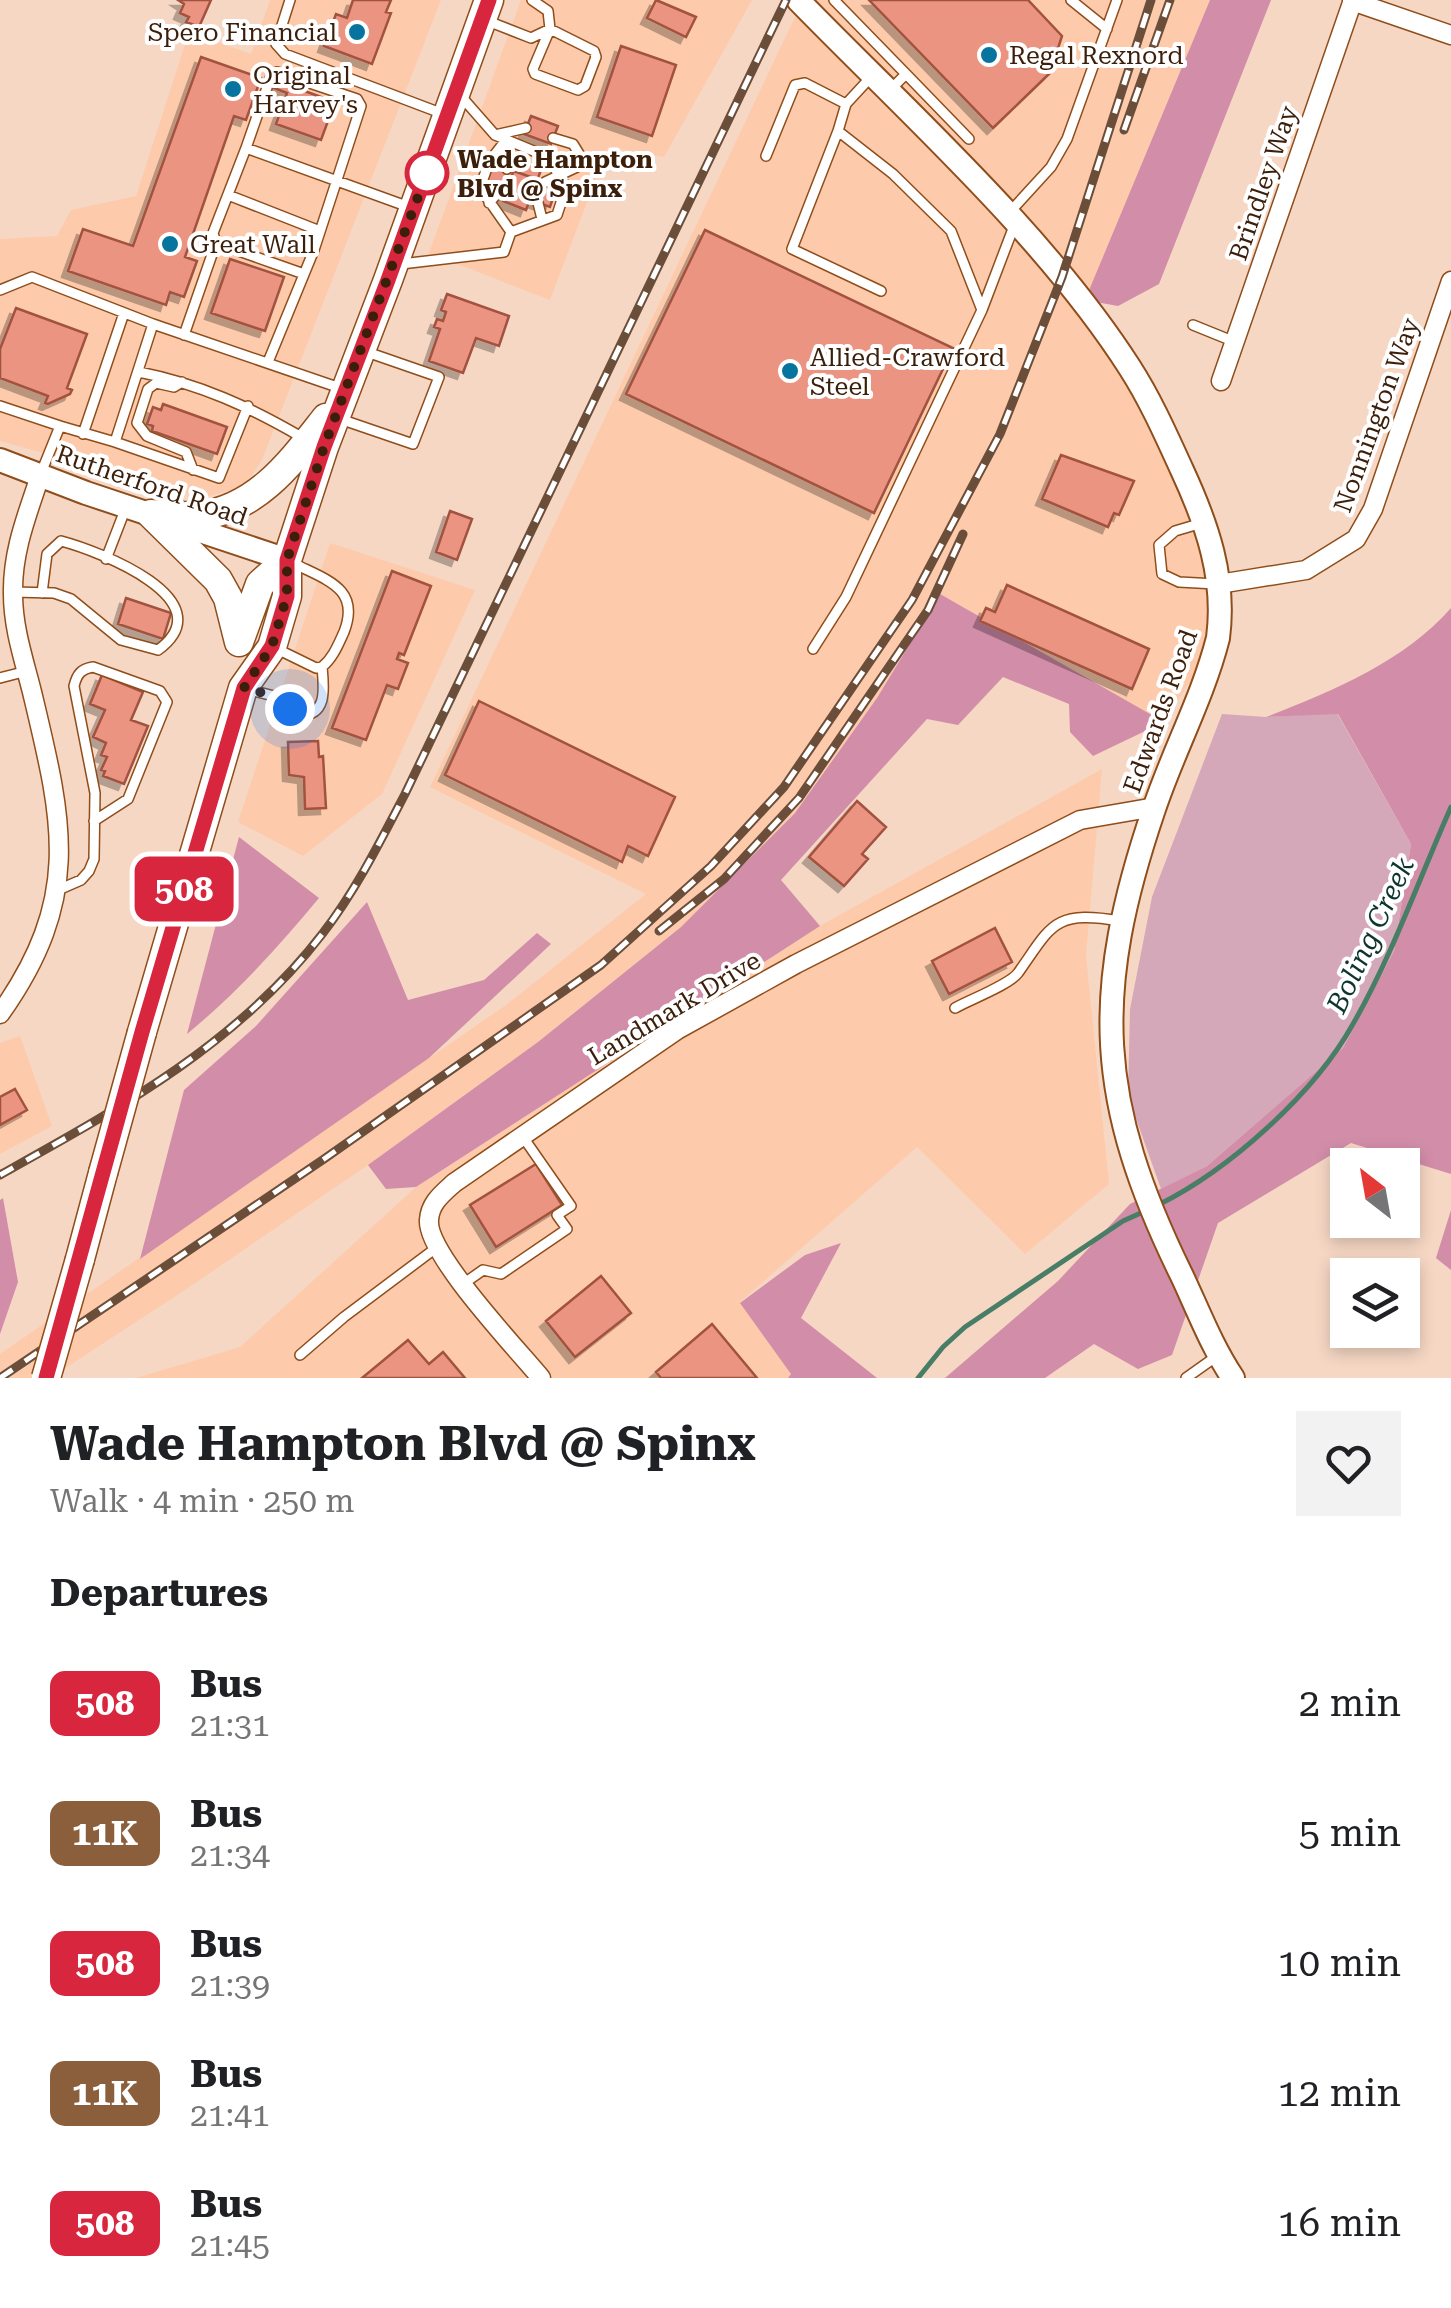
<!DOCTYPE html>
<meta charset="utf-8">
<style>
body{margin:0;font-family:"Roboto Serif",serif;background:#f2f2f2;color:#202124;height:100vh;display:flex;flex-direction:column;font-size:38px;white-space:nowrap}
*{box-sizing:border-box;margin:0}
p{font-size:32px;color:#757577}
.icon{flex:none;width:55px;height:55px;fill:none;stroke:currentColor;stroke-width:2;stroke-linecap:round;stroke-linejoin:round}
.map{position:relative;height:1378px;overflow:hidden}
.details{display:flex;flex-direction:column;background:#fff;flex:1}
.details>*{flex:none}
.badge{padding:0 20px;border-radius:15px;font-size:35px;line-height:65px}
.needle{width:65px;rotate:329deg}
.fabs{position:absolute;left:1330px;top:1148px;display:grid;gap:20px}
.fabs a{display:grid;place-items:center;width:90px;height:90px;border-radius:0px;background:#fff;box-shadow:0 5px 15px #0003;font-size:50px}
.you{position:absolute;width:50px;height:50px;margin:-25px;border:8px solid #fff;border-radius:50%;background:#1a73e8;box-shadow:0 0 0 15px #1a73e833}
.map>.badge{position:absolute;translate:-50% -50%;box-shadow:0 0 0 5px #fff}
h2{padding:0 50px;font-size:38px;line-height:90px}
.round{display:grid;place-items:center;flex:none;width:105px;height:105px;border-radius:0px;background:#f2f2f2}
.head{display:flex;align-items:center;justify-content:space-between;height:170px;padding:0 50px}
h1{font-size:48px;font-weight:700;line-height:75px}
ul{padding:0;list-style:none}
li{display:flex;align-items:center;gap:30px;height:130px;padding:0 50px}
li div{flex:1}
li b{display:block;font-size:38px}
li em{font-style:normal}
li .badge{min-width:110px;font-weight:700;text-align:center}
.map>svg:first-child{display:block}
.built{fill:#fdcbab}
.green{fill:#d5a8b9}
.forest{fill:#d28da9}
.lines{fill:none;stroke-linecap:round;stroke-linejoin:round}
.stream{stroke:#487d66;stroke-width:5}
.building{fill:#ea9481;stroke:#a15241;stroke-width:2.5;filter:url(#shadow)}
.lane-casing{stroke:#8f4d1a;stroke-width:12}
.street-casing{stroke:#8f4d1a;stroke-width:21}
.secondary-casing{stroke:#8f4d1a;stroke-width:26}
.primary-casing{stroke:#8f4d1a;stroke-width:31}
.lane{stroke:#fff;stroke-width:9}
.street{stroke:#fff;stroke-width:18}
.secondary{stroke:#fff;stroke-width:22}
.primary{stroke:#fff;stroke-width:28}
.rail-casing{stroke:#6b4e39;stroke-width:9}
.rail{stroke:#fff;stroke-width:5;stroke-dasharray:15;stroke-linecap:butt}
.primary-bridge-casing{stroke:#8f4d1a;stroke-width:31;stroke-linecap:butt}
.primary-bridge{stroke:#fff;stroke-width:28}
.line-casing{stroke:#fff;stroke-width:22}
.line{stroke:#d7263d;stroke-width:15}
.walk{stroke:#3b1f0a;stroke-width:10;stroke-dasharray:0 18}
.poi-dot{fill:#06749f;stroke:#fff;stroke-width:4}
.stop-dot{fill:#fff;stroke:#d7263d;stroke-width:5}
.labels{text-anchor:middle;stroke-width:8;stroke-linejoin:round;paint-order:stroke}
.poi-label{font-size:25px;fill:#3b1f0a;stroke:#fff;text-anchor:start}
.stop-label{font-size:25px;font-weight:bold;fill:#3b1f0a;stroke:#fff;text-anchor:start}
.street-label{font-size:25px;fill:#3b1f0a;stroke:#fff}
.water-label{font-size:28px;font-style:italic;fill:#0e362c;stroke:#fff}
</style>
<div class="map">
<svg width="1451" height="1378" viewBox="0 0 1451 1378">
<defs>
<filter id="shadow"><feDropShadow dx="-6" dy="6" stdDeviation="0" flood-color="#0004"/></filter>
</defs>
<rect width="100%" height="100%" fill="#f6d7c4"/>
<!-- built -->
<path class="built" d="M 270,0 L 441,0 L 262,460 L 245,486 L 210,496 L 187,493 L 0,441 L 0,239 L 57,236 L 71,210 L 136,196 L 189,32 L 251,54 Z
M 521,0 L 752,0 L 664,157 L 608,147 L 550,300 L 429,253 Z
M 803,0 L 1210,0 L 1086,300 L 1194,496 L 1218,638 L 1164,722 L 940,594 L 877,698 L 795,813 L 681,927 L 538,1042 L 368,1165 L 185,1290 L 50,1378 L 0,1378 L 0,1354 L 506,1005 L 646,894 L 430,787 Z
M 330,543 L 475,590 L 382,794 L 303,856 L 238,822 Z
M 1102,769 L 1086,956 L 1109,1184 L 1025,1254 L 917,1147 L 740,1302 L 792,1375 L 788,1378 L 136,1378 L 240,1347 L 416,1187 L 820,926 Z
M 20,1036 L 52,1126 L 0,1154 L 0,1043 Z"/>
<!-- green -->
<path class="green" d="M 1337,713 L 1411,844 L 1394,951 L 1343,1048 L 1207,1166 L 1161,1189 L 1128,1096 L 1130,1009 L 1152,897 L 1222,714 L 1266,717 Z"/>
<!-- forest -->
<path class="forest" d="M 1210,0 L 1271,0 L 1159,284 L 1118,306 L 1085,300 Z
M 940,594 L 1164,722 L 1093,756 L 1070,732 L 1069,704 L 1003,677 L 958,725 L 927,719 L 781,880 L 820,926 L 416,1187 L 386,1189 L 368,1165 L 538,1042 L 681,927 L 795,813 L 877,698 Z
M 1451,608 L 1451,1174 L 1351,1143 L 1218,1223 L 1172,1355 L 1138,1369 L 1094,1344 L 1045,1378 L 945,1378 L 1058,1281 L 1130,1204 L 1207,1166 L 1343,1048 L 1394,951 L 1411,844 L 1338,714 L 1266,717 C 1331,692 1405,661 1451,608 Z
M 239,837 L 319,898 C 278,947 237,993 187,1034 Z
M 367,902 L 408,1000 L 484,980 L 537,933 L 551,944 L 429,1058 L 140,1259 L 184,1090 L 256,1026 Z
M 3,1198 L 18,1282 L 0,1334 L 0,1200 Z
M 1451,1210 L 1451,1270 L 1436,1258 Z
M 841,1243 L 801,1318 L 877,1378 L 788,1378 L 791,1374 L 740,1303 L 805,1255 Z"/>
<g class="lines">
<!-- stream -->
<path class="stream" d="M 1158,1205 C 1229,1170 1314,1094 1353,1024 C 1392,956 1419,879 1451,807
M 918,1378 L 943,1347 L 965,1327 L 1123,1221 L 1143,1212"/>
</g>
<!-- building -->
<path class="building" d="M 211,0 L 199,27 L 186,22 L 189,17 L 180,13 L 184,4 L 178,0 Z
M 353,0 L 391,0 L 386,12 L 391,13 L 372,64 L 324,46 L 336,14 L 347,18 Z
M 656,0 L 696,17 L 686,37 L 647,18 Z
M 869,0 L 1028,0 L 1062,36 L 1050,73 L 993,128 Z
M 621,46 L 676,65 L 652,136 L 597,117 Z
M 201,57 L 261,78 L 246,120 L 234,116 L 185,257 L 197,261 L 184,297 L 170,292 L 166,305 L 68,271 L 83,229 L 133,246 Z
M 277,81 L 335,102 L 321,140 L 276,124 L 287,93 L 274,88 Z
M 531,116 L 558,126 L 551,144 L 524,134 Z
M 517,161 L 541,170 L 526,210 L 503,201 Z
M 493,164 L 557,186 L 550,207 L 485,184 Z
M 705,230 L 953,348 L 874,513 L 626,394 Z
M 230,259 L 284,277 L 265,331 L 211,313 Z
M 447,294 L 509,316 L 499,346 L 476,338 L 463,373 L 429,361 L 440,329 L 434,327 L 437,319 L 443,321 L 446,312 L 441,310 Z
M 16,308 L 87,334 L 67,388 L 72,390 L 70,394 L 48,404 L 45,403 L 48,396 L 0,378 L 0,349 Z
M 163,404 L 227,427 L 217,454 L 152,431 L 153,426 L 147,424 L 153,407 L 161,410 Z
M 1061,455 L 1134,481 L 1119,515 L 1114,513 L 1108,527 L 1042,499 Z
M 450,511 L 472,519 L 457,560 L 436,552 Z
M 392,571 L 431,586 L 404,655 L 399,653 L 397,659 L 408,663 L 398,689 L 387,685 L 366,740 L 332,728 Z
M 1007,585 L 1149,649 L 1132,689 L 980,621 L 986,608 L 995,612 Z
M 126,598 L 171,613 L 163,639 L 118,624 Z
M 102,675 L 143,692 L 131,720 L 148,726 L 124,784 L 103,776 L 105,771 L 101,770 L 107,757 L 101,755 L 106,743 L 93,737 L 105,710 L 90,704 Z
M 479,701 L 675,797 L 648,856 L 628,846 L 622,862 L 445,775 Z
M 318,741 L 319,757 L 323,756 L 326,808 L 305,809 L 304,777 L 289,775 L 288,742 Z
M 857,801 L 886,827 L 862,854 L 868,859 L 844,886 L 809,857 Z
M 995,928 L 1012,962 L 949,994 L 932,961 Z
M 15,1089 L 27,1110 L 0,1125 L 0,1097 Z
M 536,1164 L 562,1205 L 496,1247 L 470,1205 Z
M 601,1276 L 631,1313 L 575,1357 L 546,1321 Z
M 712,1324 L 757,1378 L 661,1378 L 656,1372 Z
M 408,1340 L 429,1364 L 443,1352 L 465,1378 L 362,1378 Z"/>
<g class="lines">
<defs>
<path id="lane" d="M 290,0 L 276,44 L 285,54 L 446,115
M 834,0 L 906,74
M 1071,0 L 1107,29
M 485,20 L 531,38 L 550,29 L 548,11 L 532,0
M 550,29 L 594,51 L 596,57 L 585,86 L 578,90 L 535,74 L 533,69 Z
M 870,78 L 846,104 L 838,131 L 893,174 L 951,231 L 982,310 L 1014,226
M 890,90 L 906,74 L 969,139
M 838,131 L 792,249 L 881,291
M 495,135 L 526,128
M 506,140 L 489,162 L 480,188 L 511,232
M 506,140 L 507,169
M 246,148 L 271,76 L 277,72 L 357,99 L 361,106 L 314,250 L 268,362
M 766,156 L 795,85 L 805,83 L 846,104
M 545,182 L 577,167 L 581,157 L 573,144 L 553,138
M 228,195 L 320,231
M 489,203 L 500,190
M 538,203 L 542,219
M 1008,214 L 1051,167 L 1067,139 L 1117,0
M 216,243 L 304,274
M 401,264 L 504,252 L 511,232 L 557,215 L 566,187 L 548,157 L 495,135 L 459,94
M 0,290 L 32,277 L 153,324
M 1193,325 L 1235,342
M 184,335 L 216,243 L 213,233 L 246,148 L 409,207
M 139,372 C 200,384 250,407 303,438
M 182,382 L 174,387 L 156,383 L 148,389 L 137,423 L 147,436 L 186,452 L 193,470
M 0,406 L 60,426 L 41,473
M 337,418 L 413,444 L 439,377 L 364,351
M 60,426 L 115,442 L 153,324 L 343,389
M 83,434 L 124,313
M 115,442 L 219,478 L 248,406
M 1202,523 L 1175,531 L 1159,545 L 1162,574 L 1179,582 L 1216,584
M 106,559 L 125,510
M 13,592 L 54,593 L 71,599 L 121,640 L 158,650 C 226,600 99,551 61,541 L 47,554 L 42,593
M 275,648 L 316,668 L 322,667 C 333,658 338,645 344,632 C 361,588 326,580 293,563
M 813,649 L 846,597 L 982,310
M 0,678 L 27,671
M 246,689 L 282,698 L 298,715 C 328,717 324,688 322,667
M 58,890 L 81,880 L 89,871 L 94,859 L 95,793 L 74,686 C 77,674 81,669 93,667 L 160,691 L 167,702 L 128,799 L 94,821
M 955,1008 C 969,1000 1009,985 1018,973 C 1052,925 1053,910 1120,921
M 463,1284 L 483,1270 L 501,1274 L 567,1229 L 557,1215 L 571,1206 L 523,1137
M 300,1355 L 344,1317 L 436,1248
M 1186,1378 L 1217,1356"/>
<path id="street" d="M 1352,1 L 1451,35
M 1221,381 L 1353,0
M 1219,584 L 1306,570 L 1356,539 L 1373,509 L 1451,281
M 0,1014 C 83,897 63,822 32,692 C 24,660 13,628 13,594 C 12,552 27,515 40,476
M 541,1378 C 517,1349 426,1253 429,1220 C 430,1203 442,1194 454,1183 L 677,1030 L 796,964 L 1080,820 L 1155,807"/>
<path id="secondary" d="M 798,0 C 908,113 1045,235 1130,368 C 1150,399 1166,435 1182,470 C 1207,524 1226,578 1218,638 C 1203,697 1173,752 1154,809 C 1091,994 1096,1101 1182,1276 C 1198,1310 1212,1347 1233,1378
M 0,460 L 86,493 L 287,560"/>
<path id="primary" d="M 151,514 C 167,515 184,517 199,516 C 258,509 292,461 326,418
M 151,514 L 218,580 L 228,598 L 239,642
M 239,642 L 260,584 L 287,560
M 142,1032 L 243,688 L 272,647 L 287,596 L 287,560 L 324,447 L 388,280 L 489,0
M 80,1259 L 103,1173"/>
</defs>
<!-- lane casing -->
<use href="#lane" class="lane-casing"/>
<!-- street casing -->
<use href="#street" class="street-casing"/>
<!-- secondary casing -->
<use href="#secondary" class="secondary-casing"/>
<!-- primary casing -->
<use href="#primary" class="primary-casing"/>
<!-- lane -->
<use href="#lane" class="lane"/>
<!-- street -->
<use href="#street" class="street"/>
<!-- secondary -->
<use href="#secondary" class="secondary"/>
<!-- primary -->
<use href="#primary" class="primary"/>
<defs>
<path id="rail" d="M 1124,130 L 1170,0
M 659,931 L 724,879 L 799,798 L 928,610 L 963,534
M 0,1175 C 120,1108 238,1044 323,933 C 356,890 380,842 405,794 L 786,0
M 0,1378 L 324,1159 L 601,965 L 711,866 L 784,787 L 912,600 L 1000,434 L 1062,277 L 1151,0"/>
</defs>
<!-- rail casing -->
<use href="#rail" class="rail-casing"/>
<!-- rail -->
<use href="#rail" class="rail"/>
<defs>
<path id="primary-bridge" d="M 103,1173 L 142,1032
M 46,1378 L 80,1259"/>
</defs>
<!-- primary-bridge casing -->
<use href="#primary-bridge" class="primary-bridge-casing"/>
<!-- primary-bridge -->
<use href="#primary-bridge" class="primary-bridge"/>
</g>
<g class="lines">
<defs>
<path id="line" d="M 46,1378 L 142,1032 L 244,688 L 272,646 L 287,596 L 287,560 L 324,447 L 388,280 L 489,0"/>
</defs>
<!-- line casing -->
<use href="#line" class="line-casing"/>
<!-- line -->
<use href="#line" class="line"/>
<!-- walk -->
<path class="walk" d="M 290,709 L 282,698 L 244,688 L 272,646 L 287,596 L 287,560 L 324,447 L 427,173"/>
</g>
<!-- markers -->
<g class="poi-dot">
<circle cx="357" cy="32" r="10"/>
<circle cx="989" cy="55" r="10"/>
<circle cx="233" cy="89" r="10"/>
<circle cx="170" cy="244" r="10"/>
<circle cx="790" cy="371" r="10"/>
</g>
<circle class="stop-dot" cx="427" cy="173" r="20"/>
<g class="labels">
<!-- poi labels -->
<g class="poi-label">
<text x="337" y="41" text-anchor="end">Spero Financial</text>
<text x="1009" y="64">Regal Rexnord</text>
<text x="253" y="84">Original<tspan x="253" dy="29">Harvey's</tspan></text>
<text x="190" y="253">Great Wall</text>
<text x="810" y="366">Allied-Crawford<tspan x="810" dy="29">Steel</tspan></text>
</g>
<!-- stop labels -->
<g class="stop-label">
<text x="457" y="168">Wade Hampton<tspan x="457" dy="29">Blvd @ Spinx</tspan></text>
</g>
<!-- street labels -->
<g class="street-label">
<text transform="translate(1263 183) rotate(-71)" y="9">Brindley Way</text>
<text transform="translate(1376 415) rotate(-70)" y="9">Nonnington Way</text>
<text transform="translate(152 485) rotate(19)" y="9">Rutherford Road</text>
<text transform="translate(1160 711) rotate(-70)" y="9">Edwards Road</text>
<text transform="translate(674 1008) rotate(-31)" y="9">Landmark Drive</text>
</g>
<!-- water labels -->
<g class="water-label">
<text transform="translate(1370 935) rotate(-65)" y="10">Boling Creek</text>
</g>
</g>
</svg>
<div class="fabs">
<a><svg class="needle" viewBox="-14 -14 28 28"><path d="M0-13l5 13h-10z" fill="#e53935"/><path d="M0 13l5-13h-10z" fill="#757577"/></svg></a>
<a><svg class="icon" aria-label="layers" viewBox="0 0 24 24"><path d="M12 4l9 5-9 5-9-5zM3 14l9 5 9-5"/></svg></a>
</div>
<div class="you" style="left:290px;top:709px"></div>
<b class="badge" style="left:184px;top:889px;background:#d7263d;color:#fff">508</b>
</div>
<section class="details">
<div class="head"><div><h1>Wade Hampton Blvd @ Spinx</h1><p>Walk · 4 min · 250 m</p></div><a class="round"><svg class="icon" aria-label="heart" viewBox="0 0 24 24"><path d="M12 20l-8-8c-3-5 5-10 8-4 3-6 11-1 8 4z"/></svg></a></div>
<h2>Departures</h2>
<ul>
<li><span class="badge" style="background:#d7263d;color:#fff">508</span><div><b>Bus</b><p>21:31</p></div><em>2 min</em></li>
<li><span class="badge" style="background:#8b5e3c;color:#fff">11K</span><div><b>Bus</b><p>21:34</p></div><em>5 min</em></li>
<li><span class="badge" style="background:#d7263d;color:#fff">508</span><div><b>Bus</b><p>21:39</p></div><em>10 min</em></li>
<li><span class="badge" style="background:#8b5e3c;color:#fff">11K</span><div><b>Bus</b><p>21:41</p></div><em>12 min</em></li>
<li><span class="badge" style="background:#d7263d;color:#fff">508</span><div><b>Bus</b><p>21:45</p></div><em>16 min</em></li>
</ul>
</section>
